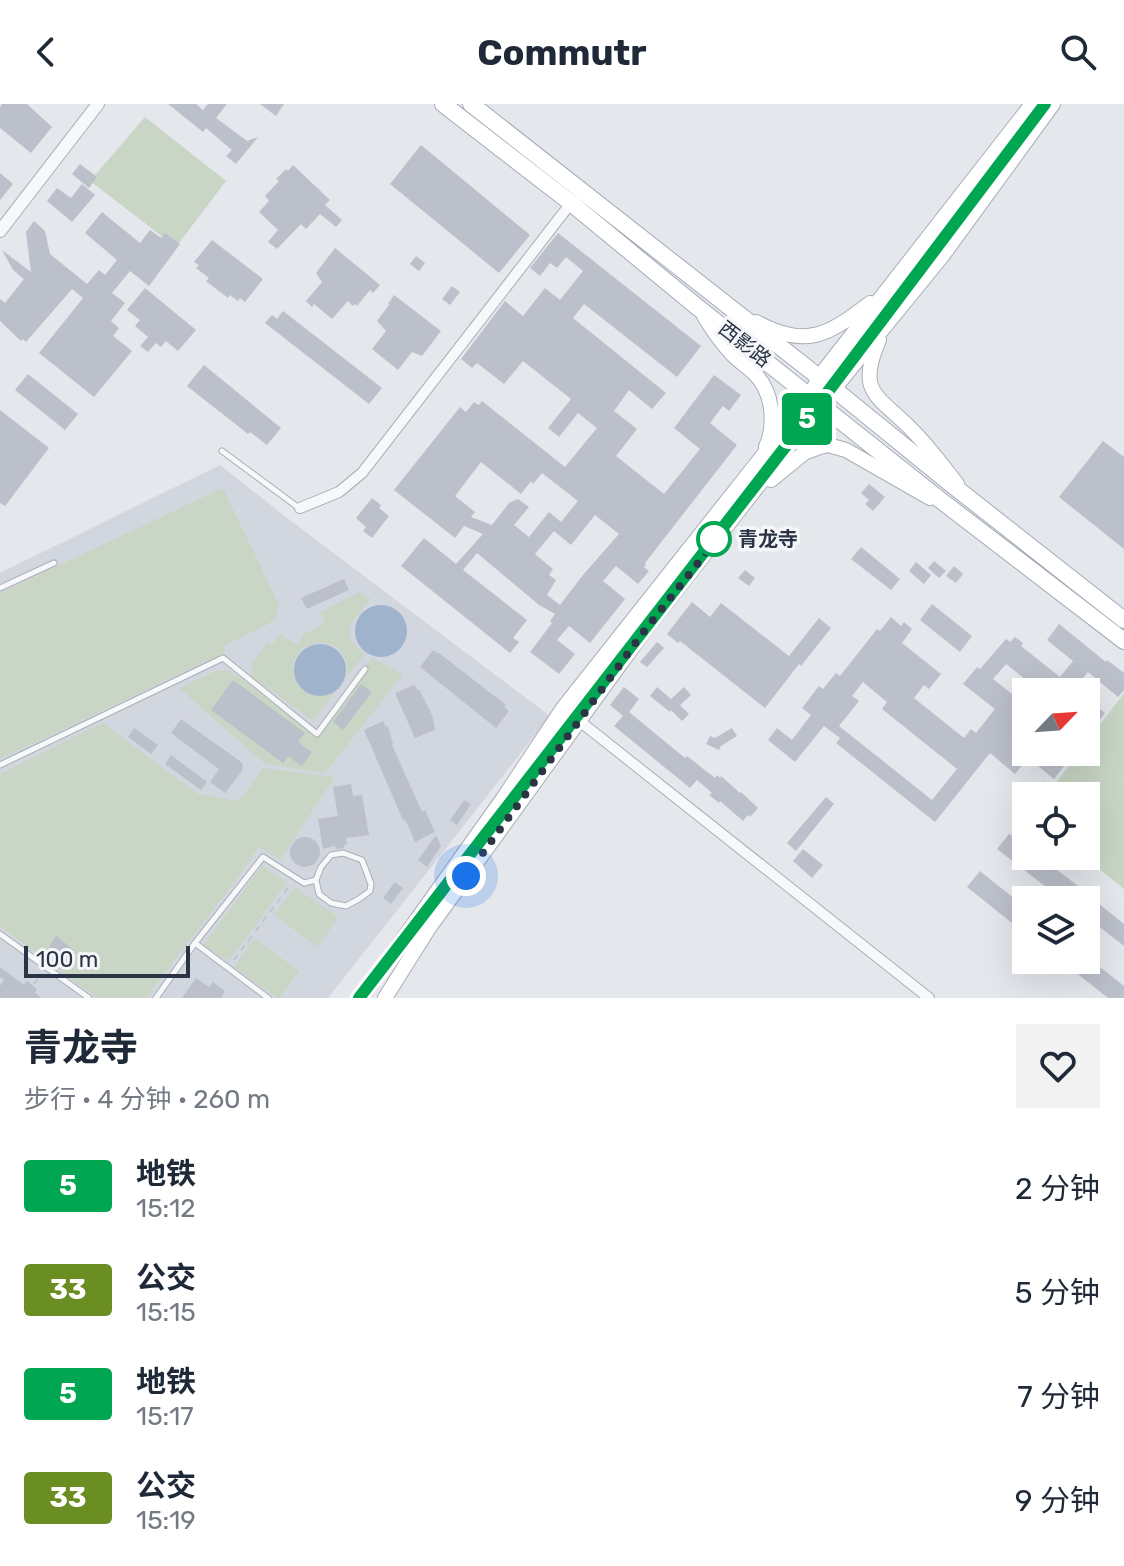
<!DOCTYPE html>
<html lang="zh">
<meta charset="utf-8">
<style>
body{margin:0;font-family:Rubik,"Noto Sans SC",sans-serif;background:#f2f2f3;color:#1f2937;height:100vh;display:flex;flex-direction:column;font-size:30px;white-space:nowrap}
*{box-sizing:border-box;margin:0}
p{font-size:26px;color:#747a83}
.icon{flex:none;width:44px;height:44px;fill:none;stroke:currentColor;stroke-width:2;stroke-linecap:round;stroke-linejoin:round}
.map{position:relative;height:894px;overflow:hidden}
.details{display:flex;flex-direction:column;background:#fff;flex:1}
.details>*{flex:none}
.badge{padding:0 16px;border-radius:6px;font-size:28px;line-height:52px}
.needle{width:52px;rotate:65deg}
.controls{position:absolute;left:1012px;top:574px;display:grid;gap:16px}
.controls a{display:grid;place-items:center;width:88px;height:88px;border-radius:0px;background:#fff;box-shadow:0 8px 32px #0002;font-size:40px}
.scale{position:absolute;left:24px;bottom:20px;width:166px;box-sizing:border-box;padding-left:8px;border:4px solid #2b3445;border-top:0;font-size:22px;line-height:28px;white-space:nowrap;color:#2b3445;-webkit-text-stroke:6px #f4f6f9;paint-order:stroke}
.you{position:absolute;width:40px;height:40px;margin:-20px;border:6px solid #fff;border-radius:50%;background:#1a73e8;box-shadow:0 0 0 12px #1a73e833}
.map>.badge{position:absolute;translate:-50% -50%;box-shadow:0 0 0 4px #fff}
.round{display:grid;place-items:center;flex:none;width:84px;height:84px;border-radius:0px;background:#f2f2f3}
.headline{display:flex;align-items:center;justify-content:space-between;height:136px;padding:0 24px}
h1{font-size:38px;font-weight:700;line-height:60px}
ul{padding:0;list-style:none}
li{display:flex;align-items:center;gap:24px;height:104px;padding:0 24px}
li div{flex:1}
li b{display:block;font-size:30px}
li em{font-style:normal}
li .badge{min-width:88px;font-weight:700;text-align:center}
header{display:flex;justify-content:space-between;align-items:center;height:104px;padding:0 24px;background:#fff;font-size:36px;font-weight:700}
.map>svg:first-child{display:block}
.built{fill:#d2d6de}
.green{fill:#c9d6c5}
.water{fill:#9fb4cc}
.building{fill:#bbc0ca;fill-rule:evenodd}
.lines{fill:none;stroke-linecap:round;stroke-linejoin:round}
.service-casing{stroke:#a9aeb7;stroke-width:7}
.minor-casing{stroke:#a9aeb7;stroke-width:12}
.tertiary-casing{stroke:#a9aeb7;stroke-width:14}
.secondary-casing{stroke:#a9aeb7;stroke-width:16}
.primary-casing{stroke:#a3abb8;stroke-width:18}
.path{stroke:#c2c5cb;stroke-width:2;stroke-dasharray:6 6;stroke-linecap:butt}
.service{stroke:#f7f8fa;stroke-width:5}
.minor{stroke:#f7f8fa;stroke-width:10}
.tertiary{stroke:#f7f8fa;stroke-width:12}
.secondary{stroke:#fff;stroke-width:14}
.primary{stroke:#fff;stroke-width:16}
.line-casing{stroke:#fff;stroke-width:18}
.line{stroke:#00a651;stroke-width:12}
.walk{stroke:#2b3445;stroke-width:8;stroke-dasharray:0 14.4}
.stop-dot{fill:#fff;stroke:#00a651;stroke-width:4}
.labels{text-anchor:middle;stroke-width:7;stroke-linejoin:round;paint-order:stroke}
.street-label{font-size:20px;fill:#2b3445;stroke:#f4f6f9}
.stop-label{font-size:20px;font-weight:bold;fill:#2b3445;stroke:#f4f6f9;text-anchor:start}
</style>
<header><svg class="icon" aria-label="back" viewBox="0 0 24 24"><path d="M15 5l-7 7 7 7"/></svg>Commutr<svg class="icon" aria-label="search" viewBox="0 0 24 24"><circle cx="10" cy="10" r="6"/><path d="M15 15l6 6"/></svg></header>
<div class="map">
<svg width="1124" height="894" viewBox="0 0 1124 894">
<rect width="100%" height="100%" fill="#e4e7ec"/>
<!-- built -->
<path class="built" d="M 220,361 L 291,417 L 550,612 L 328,894 L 0,894 L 0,469 Z"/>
<!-- green -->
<path class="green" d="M 145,13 L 226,77 L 176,143 L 90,77 Z
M 223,384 L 279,501 L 275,514 L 267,521 L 223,542 L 226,548 L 0,655 L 0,489 Z
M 359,488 L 371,495 L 350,520 L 350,536 L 365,550 L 347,572 C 351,524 286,532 294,571 C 295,577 299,583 304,587 C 313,594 324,593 334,589 L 313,617 L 250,571 L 254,565 L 250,562 L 268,538 L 272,541 L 280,530 L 293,539 L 298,539 L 304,530 L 325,520 L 320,508 Z
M 372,554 L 403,570 L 330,663 L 322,669 L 265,660 L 179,584 L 218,566 L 230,567 L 314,628 Z
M 1124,589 L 1124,785 L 1083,752 L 1086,752 L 1086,692 L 1046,692 L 1079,648 L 1086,648 L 1086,639 Z
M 103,619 L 198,690 L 239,697 L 263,664 L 335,673 L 280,756 L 259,743 L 236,776 L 146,894 L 97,894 L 0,822 L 0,670 Z
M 262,762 L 287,778 L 229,857 L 203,841 Z
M 295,783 L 338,813 L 318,843 L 274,811 Z
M 254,834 L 299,867 L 280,894 L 277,894 L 234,863 Z"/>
<!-- water -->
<path class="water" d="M355 527a26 26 0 1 1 52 0a26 26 0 1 1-52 0Z
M294 566a26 26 0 1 1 52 0a26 26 0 1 1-52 0Z"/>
<!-- building -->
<path class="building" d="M 2,0 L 27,0 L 52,23 L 31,49 L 0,24 L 0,3 Z
M 168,0 L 196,0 L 203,6 L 208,0 L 227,0 L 216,14 L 247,37 L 258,33 L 236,60 L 226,52 L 232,46 L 206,24 L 203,28 Z
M 260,0 L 284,0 L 276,12 Z
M 421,41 L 530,131 L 499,169 L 390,80 Z
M 80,60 L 97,73 L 89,84 L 72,70 Z
M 293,61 L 330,96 L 325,101 L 342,116 L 336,123 L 320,110 L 306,125 L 301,120 L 277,145 L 268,138 L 278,126 L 259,108 L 269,97 L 265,92 L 279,77 L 276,75 L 286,65 L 288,67 Z
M 0,69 L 13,80 L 0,96 Z
M 82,80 L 95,91 L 72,118 L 47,97 L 57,84 L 71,94 Z
M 102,108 L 140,139 L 150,126 L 161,134 L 165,129 L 180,140 L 149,182 L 130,167 L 112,189 L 125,199 L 111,217 L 119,224 L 113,232 L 132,247 L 94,293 L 39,249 L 83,194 L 72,185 L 26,238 L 23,235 L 21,237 L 0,217 L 0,195 L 5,199 L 24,175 L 13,166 L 2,146 L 31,168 L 26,128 L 34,117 L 45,127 L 50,150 L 87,180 L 99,166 L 105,171 L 117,156 L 85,129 Z
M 558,129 L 701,242 L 677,273 L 584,200 L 573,214 L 666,289 L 652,305 L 629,286 L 614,307 L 637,325 L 616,352 L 664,390 L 700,345 L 674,324 L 714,271 L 741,291 L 729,307 L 723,302 L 710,319 L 737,341 L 645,459 L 646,461 L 644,463 L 649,467 L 638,480 L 616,462 L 603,477 L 625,495 L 590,539 L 569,522 L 557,536 L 575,550 L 559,570 L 530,548 L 552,519 L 550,517 L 555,510 L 539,501 L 477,449 L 463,466 L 527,516 L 513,534 L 519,538 L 510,549 L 401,462 L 424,434 L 456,460 L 483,430 L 464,422 L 455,434 L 394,386 L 460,303 L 466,308 L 474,298 L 479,301 L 482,297 L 565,363 L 597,324 L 578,309 L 559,333 L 548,324 L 571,295 L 523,257 L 504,280 L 477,259 L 472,264 L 461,255 L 505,197 L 523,212 L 545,184 L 560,196 L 583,167 L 566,153 L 557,164 L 550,159 L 540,172 L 530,164 ZM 481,358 L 521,390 L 531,377 L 533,380 L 542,369 L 578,397 L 561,418 L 549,408 L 529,433 L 514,421 L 529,403 L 518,395 L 509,399 L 492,421 L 471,413 L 475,408 L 455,392 ZM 595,411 L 619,430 L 583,471 L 560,501 L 547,491 L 556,476 L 549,471 L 553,465 L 535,450 L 554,427 L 571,441 Z
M 212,136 L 263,175 L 245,198 L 240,194 L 238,197 L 230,191 L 228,194 L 206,177 L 209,174 L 196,164 L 199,161 L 194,158 Z
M 335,144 L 380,181 L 373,189 L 370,186 L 357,202 L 355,200 L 353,202 L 348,197 L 332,215 L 314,200 L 312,203 L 306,197 L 322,178 L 316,169 Z
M 416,152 L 425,159 L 419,167 L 410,160 Z
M 452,182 L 460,188 L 450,201 L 442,195 Z
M 145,184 L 196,226 L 178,247 L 166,237 L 161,243 L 156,239 L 148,248 L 140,242 L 148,233 L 135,222 L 140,216 L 127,206 Z
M 394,191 L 441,227 L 422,252 L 412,248 L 398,266 L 372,245 L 386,227 L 377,217 L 389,201 L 388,200 Z
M 283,207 L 382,284 L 369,300 L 265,219 L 272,211 L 277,215 Z
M 204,261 L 281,324 L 267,341 L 250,328 L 248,330 L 187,282 Z
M 28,270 L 78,310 L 65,326 L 15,286 Z
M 0,306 L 49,344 L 5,402 L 0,399 Z
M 1103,337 L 1124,353 L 1124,445 L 1059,393 Z
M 869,380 L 885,393 L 873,407 L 865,400 L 869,396 L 861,389 Z
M 372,394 L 381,401 L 379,404 L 389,412 L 372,434 L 363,427 L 366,423 L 356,414 Z
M 861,443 L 900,475 L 891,486 L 851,455 Z
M 934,457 L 946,467 L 939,474 L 928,464 Z
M 916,458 L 931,471 L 924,480 L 909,467 Z
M 954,462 L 963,470 L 956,479 L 946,472 Z
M 745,466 L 755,474 L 749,482 L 738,474 Z
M 344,475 L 349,486 L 307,505 L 301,494 Z
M 692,498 L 710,513 L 721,499 L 789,552 L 819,514 L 831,524 L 801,562 L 799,560 L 765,604 L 680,537 L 678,539 L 667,530 Z
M 932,500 L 972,532 L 960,548 L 920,516 Z
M 891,513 L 901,522 L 904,518 L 912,525 L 902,539 L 941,570 L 929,585 L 924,581 L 914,594 L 964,634 L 971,625 L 976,629 L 995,605 L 963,580 L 977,563 L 980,565 L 1006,535 L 1010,538 L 1015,533 L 1023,539 L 1021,542 L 1060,573 L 1073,557 L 1047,536 L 1059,520 L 1106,558 L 1107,556 L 1124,569 L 1124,586 L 1118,593 L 1088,568 L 1072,588 L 1041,588 L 1006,560 L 993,575 L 1026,601 L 1026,648 L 1075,648 L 1054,675 L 1028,654 L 1015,670 L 990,649 L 935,718 L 836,639 L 840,634 L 824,622 L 795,658 L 768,636 L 777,624 L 792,636 L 811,611 L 802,604 L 819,582 L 823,585 L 836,569 L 840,572 L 877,525 L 880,527 ZM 863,578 L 887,598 L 882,605 L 957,665 L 932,696 L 839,622 L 859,597 L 852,592 Z
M 657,538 L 664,544 L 647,563 L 640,558 Z
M 433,546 L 438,550 L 439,549 L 506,601 L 504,603 L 509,607 L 496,624 L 420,563 Z
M 233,576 L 305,629 L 298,638 L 312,648 L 302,662 L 288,652 L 283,659 L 211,606 Z
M 361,580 L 372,588 L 343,626 L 333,618 Z
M 415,581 L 417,586 L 419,585 L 432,611 L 435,626 L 415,634 L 395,589 Z
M 624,583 L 639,595 L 629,608 L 685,654 L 687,652 L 715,674 L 717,671 L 720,674 L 721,672 L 740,689 L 741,688 L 758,704 L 750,713 L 748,711 L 743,717 L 720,697 L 719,699 L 709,691 L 712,689 L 697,676 L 690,684 L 614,622 L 623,612 L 610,601 Z
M 657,583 L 671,595 L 684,583 L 691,591 L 680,601 L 689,610 L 682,617 L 671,606 L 670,608 L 650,592 Z
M 1086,594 L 1105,609 L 1086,634 Z
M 181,615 L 241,658 L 243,661 L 242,667 L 225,689 L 210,678 L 219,665 L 171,629 Z
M 383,617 L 386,623 L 388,622 L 393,640 L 392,641 L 422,708 L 425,706 L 435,728 L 415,738 L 405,715 L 403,716 L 364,626 Z
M 134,624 L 158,641 L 151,650 L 128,633 Z
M 732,624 L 737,632 L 721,642 L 719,646 L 706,640 L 710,632 L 715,634 Z
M 171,651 L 207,678 L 201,686 L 165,660 Z
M 1044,677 L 1062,692 L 1045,692 L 1037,686 Z
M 351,680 L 353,692 L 362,691 L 369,731 L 346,734 L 347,740 L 344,741 L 344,744 L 336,745 L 335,742 L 323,745 L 318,715 L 338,712 L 333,683 Z
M 826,693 L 834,700 L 796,747 L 787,739 Z
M 464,696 L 471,700 L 457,721 L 450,716 Z
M 1026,714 L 1026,752 L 1039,752 L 1086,788 L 1080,796 L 1063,796 L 997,745 L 1009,730 L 1012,732 Z
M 436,731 L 441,742 L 427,763 L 418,756 Z
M290 748a15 15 0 1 1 30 0a15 15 0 1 1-30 0Z
M 803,745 L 823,761 L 812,774 L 793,757 Z
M 980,767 L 1026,804 L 1026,830 L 967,783 Z
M 395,778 L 403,784 L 391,800 L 383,794 Z
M 1099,800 L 1124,820 L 1124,842 L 1088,814 Z
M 56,832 L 74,846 L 73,848 L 75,850 L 68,860 L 55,850 L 56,848 L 49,843 Z
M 1060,856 L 1091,856 L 1124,882 L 1124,894 L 1108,894 Z
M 0,863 L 24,881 L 27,877 L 37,885 L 35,889 L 42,894 L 0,894 L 0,882 L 4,876 L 0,873 Z
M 196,874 L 209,883 L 213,878 L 225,887 L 221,894 L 182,894 Z"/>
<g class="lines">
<defs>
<path id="service" d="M 222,347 L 299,404
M 0,484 L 54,459
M 0,661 L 223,554 L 317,630 L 365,565
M 343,749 L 362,756 L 371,780 L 370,787 L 359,795 L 346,802 L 331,799 L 319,790 L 316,776 L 321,763 L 331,751 Z
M 0,830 L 89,894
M 156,894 L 195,839
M 268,894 L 195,839 L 263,753 L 304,779 L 316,776"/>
<path id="minor" d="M 300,404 L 339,388 L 362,369 L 571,99
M 563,604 L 929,894"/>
<path id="tertiary" d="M 0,127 L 98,0"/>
<path id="secondary" d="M 704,212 C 712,225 721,238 731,249 C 738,257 747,262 755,270 C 773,288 776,320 766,343
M 756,218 C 807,245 828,231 870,199
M 879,236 C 855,291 880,292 912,326 C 929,343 943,362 957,380
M 771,376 L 804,349 L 820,343 L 828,341 L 846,346 L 930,394
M 361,894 L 502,696 L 563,604 L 810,292 L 819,273 L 1032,0
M 385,894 L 429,824 L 645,526 L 834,285 L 943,151 L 1053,0"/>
<path id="primary" d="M 443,0 L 571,99 L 696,202 L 939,395 L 1124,537
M 471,0 L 834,285 L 951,380 L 1124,516"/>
</defs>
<!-- service casing -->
<use href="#service" class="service-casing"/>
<!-- minor casing -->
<use href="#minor" class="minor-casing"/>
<!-- tertiary casing -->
<use href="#tertiary" class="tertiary-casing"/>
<!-- secondary casing -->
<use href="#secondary" class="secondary-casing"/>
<!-- primary casing -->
<use href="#primary" class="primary-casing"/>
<!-- path -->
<path class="path" d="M 234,856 L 290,781
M 58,860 L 63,853
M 34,880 L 41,871"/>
<!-- service -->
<use href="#service" class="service"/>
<!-- minor -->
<use href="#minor" class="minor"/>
<!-- tertiary -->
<use href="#tertiary" class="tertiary"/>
<!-- secondary -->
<use href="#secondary" class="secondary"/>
<!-- primary -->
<use href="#primary" class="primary"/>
</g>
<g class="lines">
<defs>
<path id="line" d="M 359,894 L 830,285 L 1045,0"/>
</defs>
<!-- line casing -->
<use href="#line" class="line-casing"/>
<!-- line -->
<use href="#line" class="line"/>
<!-- walk -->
<path class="walk" d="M 466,772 L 645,526 L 717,435 L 714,435"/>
</g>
<!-- markers -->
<circle class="stop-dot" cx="714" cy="435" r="16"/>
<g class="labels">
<!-- street labels -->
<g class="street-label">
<text transform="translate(745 240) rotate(38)" y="7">西影路</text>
</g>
<!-- stop labels -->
<g class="stop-label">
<text x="738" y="442">青龙寺</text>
</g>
</g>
</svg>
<div class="controls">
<a><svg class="needle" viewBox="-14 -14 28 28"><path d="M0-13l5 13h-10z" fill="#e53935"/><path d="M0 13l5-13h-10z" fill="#747a83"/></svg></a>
<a><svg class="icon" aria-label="locate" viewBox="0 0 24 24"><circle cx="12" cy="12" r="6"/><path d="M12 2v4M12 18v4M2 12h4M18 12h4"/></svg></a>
<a><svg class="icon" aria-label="layers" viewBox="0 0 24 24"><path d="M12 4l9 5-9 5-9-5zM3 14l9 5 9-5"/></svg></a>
</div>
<div class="scale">100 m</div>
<div class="you" style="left:466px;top:772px"></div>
<b class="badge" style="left:807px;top:315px;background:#00a651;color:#fff">5</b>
</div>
<section class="details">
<div class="headline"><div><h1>青龙寺</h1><p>步行 · 4 分钟 · 260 m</p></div><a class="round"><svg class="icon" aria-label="heart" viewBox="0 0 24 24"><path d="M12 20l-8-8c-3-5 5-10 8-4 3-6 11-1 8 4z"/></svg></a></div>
<ul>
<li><span class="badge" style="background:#00a651;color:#fff">5</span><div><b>地铁</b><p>15:12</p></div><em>2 分钟</em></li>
<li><span class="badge" style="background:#6b8e23;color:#fff">33</span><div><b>公交</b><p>15:15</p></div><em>5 分钟</em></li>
<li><span class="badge" style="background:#00a651;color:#fff">5</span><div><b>地铁</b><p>15:17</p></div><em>7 分钟</em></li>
<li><span class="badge" style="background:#6b8e23;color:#fff">33</span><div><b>公交</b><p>15:19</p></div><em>9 分钟</em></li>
</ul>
</section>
